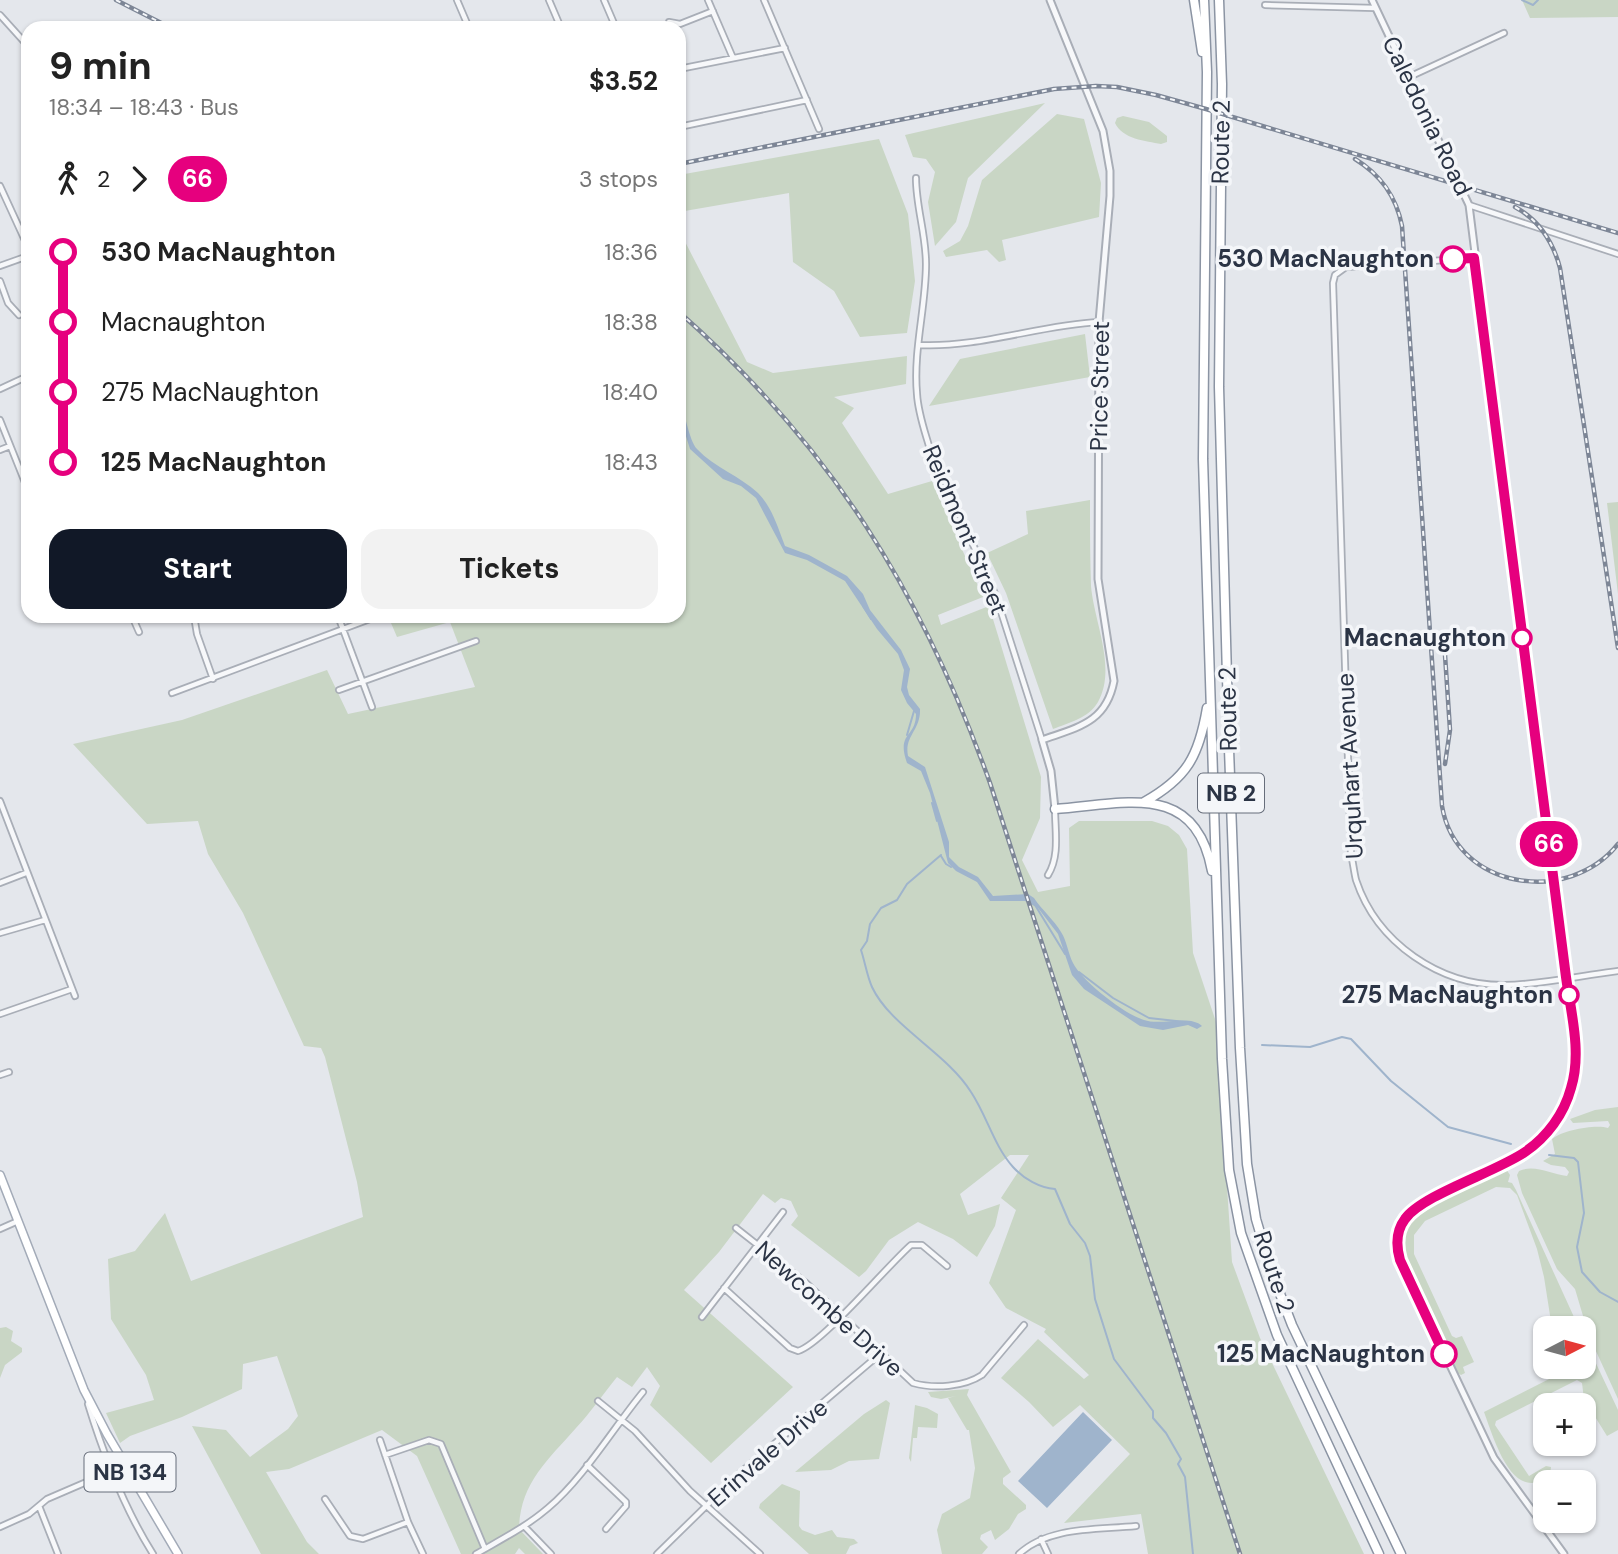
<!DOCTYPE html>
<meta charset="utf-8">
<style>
body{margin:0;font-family:"DM Sans",sans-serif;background:#f2f2f2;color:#222;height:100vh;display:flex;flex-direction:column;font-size:26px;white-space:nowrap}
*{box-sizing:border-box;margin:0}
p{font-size:23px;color:#767676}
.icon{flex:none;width:38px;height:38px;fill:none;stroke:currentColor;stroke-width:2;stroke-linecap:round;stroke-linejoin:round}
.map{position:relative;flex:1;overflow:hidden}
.sheet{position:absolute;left:21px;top:21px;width:665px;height:602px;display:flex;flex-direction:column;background:#fff;border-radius:21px;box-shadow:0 2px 5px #0004}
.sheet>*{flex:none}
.badge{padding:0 14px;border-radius:23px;font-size:24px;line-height:46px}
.needle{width:46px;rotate:84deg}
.fabs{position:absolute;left:1533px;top:1316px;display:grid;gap:14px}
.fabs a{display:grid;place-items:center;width:63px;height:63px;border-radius:14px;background:#fff;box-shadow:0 2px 5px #0004;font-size:35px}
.map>.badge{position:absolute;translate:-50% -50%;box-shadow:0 0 0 4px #fff}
.legs{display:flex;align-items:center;gap:10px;height:77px;padding:0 28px;font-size:23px}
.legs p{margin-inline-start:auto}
.headline{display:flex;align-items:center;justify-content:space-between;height:119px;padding:0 28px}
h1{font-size:38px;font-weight:700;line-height:52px}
.action{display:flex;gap:14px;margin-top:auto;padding:14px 28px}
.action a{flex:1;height:80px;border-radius:21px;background:#111827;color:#fff;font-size:28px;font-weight:700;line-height:80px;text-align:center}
.action a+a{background:#f2f2f2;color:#222}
ul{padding:0 28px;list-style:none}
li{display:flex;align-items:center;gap:24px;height:70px;font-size:26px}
li i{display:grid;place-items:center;width:10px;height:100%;margin:0 9px;background:currentColor}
li i::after{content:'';width:18px;height:18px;margin:-9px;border:5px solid;border-radius:50%;background:#fff}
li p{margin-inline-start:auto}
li:first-child i{background:linear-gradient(#0000 50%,currentColor 0)}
li:last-child i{background:linear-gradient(currentColor 50%,#0000 0)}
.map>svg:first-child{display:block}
.green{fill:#c9d6c5}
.water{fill:#9fb4cc}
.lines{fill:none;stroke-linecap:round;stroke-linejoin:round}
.stream{stroke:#9fb4cc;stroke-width:2}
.minor-casing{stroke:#a9aeb7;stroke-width:8}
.tertiary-casing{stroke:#a9aeb7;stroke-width:9}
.primary-casing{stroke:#a3abb8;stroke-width:10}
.motorway-casing{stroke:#8b94a3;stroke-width:11}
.minor{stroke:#f7f8fa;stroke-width:4.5}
.tertiary{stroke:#f7f8fa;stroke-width:5}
.primary{stroke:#fff;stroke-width:7}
.motorway{stroke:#fff;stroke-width:8}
.rail-casing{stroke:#7d8696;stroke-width:4.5}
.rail{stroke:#f4f6f9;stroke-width:2;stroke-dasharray:5;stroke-linecap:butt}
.line-1-casing{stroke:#fff;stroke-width:16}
.line-1{stroke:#e6007e;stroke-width:10}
.stop-1-dot{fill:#fff;stroke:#e6007e;stroke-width:3.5}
.labels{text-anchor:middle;stroke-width:7;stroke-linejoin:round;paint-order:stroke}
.shield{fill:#f4f6f9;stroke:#676e7b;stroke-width:2}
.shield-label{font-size:23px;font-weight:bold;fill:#2b3445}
.street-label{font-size:24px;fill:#2b3445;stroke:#f4f6f9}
.stop-label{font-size:24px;font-weight:bold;fill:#2b3445;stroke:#f4f6f9;text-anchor:end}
</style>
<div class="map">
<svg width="1618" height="1554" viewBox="0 0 1618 1554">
<rect width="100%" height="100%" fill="#e4e7ec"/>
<!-- green -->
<path class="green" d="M 1522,0 L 1618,0 L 1618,17 L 1530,18 Z
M 1045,103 L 968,178 L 956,222 L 935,246 L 928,202 L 935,172 L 926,159 L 913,157 L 905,135 Z
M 1057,114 L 1084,119 L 1101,183 L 1099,217 L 1002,240 L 1006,260 L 999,262 L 987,250 L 946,257 L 943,251 L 960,241 L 968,226 L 982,180 Z
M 1123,116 L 1149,122 L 1167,136 L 1167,142 L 1161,144 C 1146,141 1122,139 1115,123 L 1117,118 Z
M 879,139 L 908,214 L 915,281 L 907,333 L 860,337 L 834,291 L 793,262 L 789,193 L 679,212 L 679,175 Z
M 679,230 L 747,362 L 773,373 L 907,356 L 906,384 L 834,397 L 854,408 L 842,423 L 888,494 L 932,481 L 983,597 L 938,615 L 941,625 L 989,606 L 1041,777 L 1040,818 L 1022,860 L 1038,892 L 1070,886 L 1069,828 L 1079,821 L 1152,821 L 1168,826 L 1179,835 L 1187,849 L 1193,953 L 1216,1022 L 1232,1262 L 1260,1338 L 1364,1554 L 1148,1554 L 1141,1514 L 1064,1523 L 1130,1454 L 1080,1405 L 1053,1427 L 1029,1402 L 1001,1378 L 1038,1339 L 1084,1379 L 1089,1375 L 1044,1332 L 1046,1329 L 1006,1308 L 989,1283 L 1016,1210 L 1001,1198 L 1029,1155 L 1010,1155 L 960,1194 L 968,1215 L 1000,1204 L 995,1226 L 977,1257 L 953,1239 L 918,1222 L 889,1240 L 866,1271 L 859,1277 L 791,1225 L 798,1216 L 791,1201 L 781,1198 L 775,1203 L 763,1194 L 719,1252 L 684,1290 L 793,1387 L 711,1463 L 650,1405 L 660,1386 L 647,1367 L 632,1387 L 617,1377 C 603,1394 591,1412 576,1428 C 548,1460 520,1483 519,1529 L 543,1554 L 525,1554 L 519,1548 L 515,1554 L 461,1554 L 417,1456 L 382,1430 L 289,1469 L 266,1472 L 307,1542 L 319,1554 L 261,1554 L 192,1426 L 226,1430 L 250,1457 L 288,1429 L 298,1416 L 277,1356 L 243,1364 L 242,1389 L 182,1417 L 130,1436 L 120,1443 L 106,1413 L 154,1400 L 146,1375 L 111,1319 L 108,1259 L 135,1251 L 165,1213 L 191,1281 L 363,1217 L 357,1182 L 325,1057 L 321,1048 L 304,1046 L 243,913 L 208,854 L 198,821 L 147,824 L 73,744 L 182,720 L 327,670 L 348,714 L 475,687 L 450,622 L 397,637 L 388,616 L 679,616 Z
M 1085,334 L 1090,377 L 929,406 L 960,359 Z
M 1090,500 C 1090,528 1090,557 1091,586 C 1094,622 1117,668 1098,702 C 1089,718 1068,723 1053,729 L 1006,593 L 987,553 L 1028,534 L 1026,511 Z
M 1618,502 L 1618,594 L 1607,503 Z
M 1618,1107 L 1618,1399 L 1589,1336 L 1575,1289 L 1557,1269 L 1522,1193 L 1517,1175 L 1519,1171 C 1534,1164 1551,1174 1567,1176 L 1569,1172 L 1565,1167 L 1551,1165 L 1543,1161 L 1555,1154 L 1552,1139 C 1563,1130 1596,1124 1608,1128 L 1610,1125 L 1608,1121 L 1573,1123 L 1570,1119 L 1595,1110 Z
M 1506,1169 L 1510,1175 L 1508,1182 L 1512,1183 L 1516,1190 L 1579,1328 L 1552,1328 L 1544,1277 L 1537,1249 L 1517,1195 L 1510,1188 L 1496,1187 L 1425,1221 L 1414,1235 L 1414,1254 L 1452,1336 L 1456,1338 L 1462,1336 L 1474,1362 L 1463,1367 L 1465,1373 L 1461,1375 L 1458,1373 L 1406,1263 C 1389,1220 1424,1208 1456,1193 C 1472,1185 1489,1177 1506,1169 Z
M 6,1327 L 13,1331 L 11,1341 L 22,1348 L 22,1352 L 5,1365 L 0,1378 L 0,1328 Z
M 1584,1338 L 1618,1410 L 1618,1430 L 1607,1436 L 1584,1399 L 1582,1383 L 1577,1380 L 1496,1421 L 1495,1425 L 1529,1476 L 1546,1466 L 1551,1467 L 1550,1474 C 1513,1508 1493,1436 1484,1412 L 1561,1373 L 1567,1367 L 1584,1367 Z
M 969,1389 L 967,1395 L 1011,1472 L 1003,1478 L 1003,1484 L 1026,1505 L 1026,1509 L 1018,1514 L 1009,1529 L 995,1540 L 991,1530 L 981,1535 L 980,1539 L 988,1547 L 982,1554 L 942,1554 L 937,1530 L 942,1514 L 970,1498 L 975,1468 L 969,1430 L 967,1430 L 948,1398 L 956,1396 L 941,1399 L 931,1397 L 928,1392 Z
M 886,1400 L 890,1403 L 879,1459 L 849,1461 L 831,1470 L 795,1472 L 864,1414 Z
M 915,1405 L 927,1408 L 938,1414 L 937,1428 L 918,1427 L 917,1438 L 913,1438 L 911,1462 L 909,1458 Z
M 782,1484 L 800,1491 L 799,1526 L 802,1530 L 815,1535 L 832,1530 L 837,1537 L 854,1539 L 858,1543 L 850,1546 L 846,1554 L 809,1554 L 759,1508 L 760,1504 Z"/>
<!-- water -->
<path class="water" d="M 679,393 C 683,406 689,441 697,449 C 715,468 740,476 758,493 C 772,507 778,528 785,546 L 809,555 L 847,576 L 863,594 L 870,610 L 901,650 L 910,669 L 907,687 L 909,695 L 920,709 C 921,730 904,736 908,756 L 925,767 L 949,842 L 949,857 L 959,867 L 978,877 L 993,896 L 1028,894 L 1034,898 C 1042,910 1054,920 1061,932 C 1067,941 1068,953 1073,963 C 1082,981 1124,1014 1144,1020 C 1161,1026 1190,1014 1202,1026 L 1197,1029 L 1188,1025 L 1163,1030 L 1140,1026 L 1084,989 L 1072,975 L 1058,934 L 1038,908 L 1025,901 L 990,901 L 977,882 L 956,871 L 948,863 L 930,793 L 921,771 L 907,763 C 896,732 916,738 916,714 L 907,703 L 901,690 L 904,670 L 898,654 L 877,629 L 845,581 L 807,560 L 785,553 L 756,498 L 741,486 L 723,479 L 690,449 L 679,414 Z
M 1083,1412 L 1112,1440 L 1047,1508 L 1018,1481 Z"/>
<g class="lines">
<!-- stream -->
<path class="stream" d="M 1522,0 L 1533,5 L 1538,0
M 863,606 L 871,619
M 907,735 L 914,711
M 932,803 L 937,821
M 941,855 L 907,884 L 897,900 L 881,908 L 870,924 L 867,941 L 861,950 C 865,962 867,976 872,987 C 890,1026 947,1053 971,1092 C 987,1116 994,1146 1013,1167 C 1024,1179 1040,1188 1055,1189 L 1070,1224 L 1085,1243 L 1090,1256 L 1095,1299 L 1114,1359 L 1153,1411 L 1153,1418 L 1166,1433 L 1181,1459 L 1178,1464 L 1185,1477 L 1193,1554
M 941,856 L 946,864 L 951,867
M 1035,905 L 1065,954
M 1079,972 L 1113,998 L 1149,1018 L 1185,1022
M 1262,1045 L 1310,1047 L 1342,1037 L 1351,1039 L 1391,1081 L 1448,1127 L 1511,1144
M 1549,1155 L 1574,1158 L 1578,1162 L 1584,1213 L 1577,1247 L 1582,1272 L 1600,1292 L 1618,1302"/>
<defs>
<path id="minor" d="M 457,0 L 469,28
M 549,0 L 561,28
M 604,0 L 616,28
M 708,0 L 733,58
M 764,0 L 819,129
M 1265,5 L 1375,8
M 0,15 L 28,46
M 669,22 L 680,24 L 713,11
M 679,69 L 785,48
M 1409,77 L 1504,33
M 679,127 L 807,100
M 916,178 C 916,207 926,234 926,264 C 926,307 913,350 917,394 C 918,412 924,429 929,446 L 996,596 L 1042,740
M 0,186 L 28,247
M 1469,205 L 1618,254
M 1474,258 L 1346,267 L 1335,275 L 1333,283 L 1351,854 C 1353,862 1354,872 1356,880 C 1377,943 1440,986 1505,985 C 1540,985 1583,975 1618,971
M 0,266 L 28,256
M 0,281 L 8,303 L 19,315
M 919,345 C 980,348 1039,325 1099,322
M 0,389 L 28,376
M 0,420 L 28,490
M 0,450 L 10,446
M 132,616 L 139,632
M 194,616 L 197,634 L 213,679
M 338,616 L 372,707
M 339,690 L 476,641
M 172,693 L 378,616
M 0,801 L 75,996
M 1048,875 C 1060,856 1055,831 1055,809
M 0,883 L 26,873
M 0,933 L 45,920
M 0,1014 L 72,989
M 0,1075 L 9,1072
M 736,1228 L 806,1283 L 913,1383 C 934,1389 964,1387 982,1375 L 1024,1325
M 0,1229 L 18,1221
M 724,1288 L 790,1348 L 798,1351 C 821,1345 888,1265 911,1245 L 922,1245 L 947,1266
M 702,1317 L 783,1212
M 598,1401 L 635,1431 L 690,1491 L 760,1554
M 88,1404 C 104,1456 124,1508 153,1554
M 380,1440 L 408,1522 L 423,1554
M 385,1455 L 429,1440 L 441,1444 L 485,1549
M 587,1465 L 626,1502 L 626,1506 L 606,1529
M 325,1499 L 350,1536 L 363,1539 L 408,1522
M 39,1506 L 58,1554
M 524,1526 L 551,1554
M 0,1527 L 29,1514 L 47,1499 L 112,1471 L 125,1462
M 1041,1539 L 1048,1554
M 476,1554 C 500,1540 526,1527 548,1508 C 583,1479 614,1427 643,1392
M 657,1554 L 741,1472 L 880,1354
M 1019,1554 C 1049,1526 1098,1530 1136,1526"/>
<path id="tertiary" d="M 1050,0 L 1103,131 L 1110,171 L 1110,196 L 1099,322 L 1098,579 L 1114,681 C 1106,723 1078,727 1042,740 L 1051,771 L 1055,809
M 1372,0 L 1469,205 L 1575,1051 C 1575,1085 1564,1119 1537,1143 C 1511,1165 1478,1178 1447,1192 C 1432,1199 1416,1205 1406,1218 C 1395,1231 1396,1248 1402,1264 L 1494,1458 L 1564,1554"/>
<path id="primary" d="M 0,1175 L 84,1390 L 107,1434 L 178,1554"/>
<path id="motorway" d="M 1194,0 L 1202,52
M 1204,0 L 1207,72 L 1203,459 L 1222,1059 L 1229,1170 L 1241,1233 L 1277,1335 L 1379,1554
M 1219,0 L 1222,84 L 1219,387 L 1229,749 L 1240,1048 L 1247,1164 L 1256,1219 L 1272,1273 L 1292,1325 L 1401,1554
M 1144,802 C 1187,778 1199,756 1207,708
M 1055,809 C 1125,804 1195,780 1212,871"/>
</defs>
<!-- minor casing -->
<use href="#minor" class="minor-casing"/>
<!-- tertiary casing -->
<use href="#tertiary" class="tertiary-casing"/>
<!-- primary casing -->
<use href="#primary" class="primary-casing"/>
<!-- motorway casing -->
<use href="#motorway" class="motorway-casing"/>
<!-- minor -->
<use href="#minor" class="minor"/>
<!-- tertiary -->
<use href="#tertiary" class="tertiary"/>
<!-- primary -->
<use href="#primary" class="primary"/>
<!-- motorway -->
<use href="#motorway" class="motorway"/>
<defs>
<path id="rail" d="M 116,0 L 171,28
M 1355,159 C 1381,175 1396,196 1402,226 L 1442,806 C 1456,890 1569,906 1618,844
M 679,164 L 1054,89 L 1096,86 L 1117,87 L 1156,95 L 1206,109 L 1618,233
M 1515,207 C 1539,220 1553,242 1560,268 L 1618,648
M 679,312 C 832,447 922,593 990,783 L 1240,1554
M 1445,655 L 1450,730 L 1445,764"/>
</defs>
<!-- rail casing -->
<use href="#rail" class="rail-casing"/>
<!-- rail -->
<use href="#rail" class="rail"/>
</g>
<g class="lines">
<defs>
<path id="line-1" d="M 1444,1354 L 1400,1260 C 1396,1246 1396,1231 1405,1219 C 1422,1195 1496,1172 1525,1152 C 1547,1137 1564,1114 1571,1088 C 1582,1053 1571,1013 1566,977 L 1474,258 L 1453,259"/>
</defs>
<!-- line-1 casing -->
<use href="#line-1" class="line-1-casing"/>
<!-- line-1 -->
<use href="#line-1" class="line-1"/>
</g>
<!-- markers -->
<g class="stop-1-dot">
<circle cx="1453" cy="259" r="12"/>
<circle cx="1522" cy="638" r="9"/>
<circle cx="1569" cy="995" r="9"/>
<circle cx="1444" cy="1354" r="12"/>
</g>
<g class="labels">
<!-- shield labels -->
<g class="shield">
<rect x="1198" y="773.5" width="66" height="39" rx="5"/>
<rect x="84.5" y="1452.5" width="91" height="39" rx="5"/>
</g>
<g class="shield-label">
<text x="1231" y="801">NB 2</text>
<text x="130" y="1480">NB 134</text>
</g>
<!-- street labels -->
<g class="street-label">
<text transform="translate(1427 116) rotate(64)" y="8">Caledonia Road</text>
<text transform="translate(1221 142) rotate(-89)" y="8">Route 2</text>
<text transform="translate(1100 386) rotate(-89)" y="8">Price Street</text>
<text transform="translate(965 530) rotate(67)" y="8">Reidmont Street</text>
<text transform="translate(1228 709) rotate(-91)" y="8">Route 2</text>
<text transform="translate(1350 766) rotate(-93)" y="8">Urquhart Avenue</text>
<text transform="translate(1274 1272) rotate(72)" y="8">Route 2</text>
<text transform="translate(829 1309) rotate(42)" y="8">Newcombe Drive</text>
<text transform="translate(768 1453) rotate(-41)" y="8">Erinvale Drive</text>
</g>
<!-- stop labels -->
<g class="stop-label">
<text x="1434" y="267">530 MacNaughton</text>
<text x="1506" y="646">Macnaughton</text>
<text x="1553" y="1003">275 MacNaughton</text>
<text x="1425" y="1362">125 MacNaughton</text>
</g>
</g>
</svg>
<div class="fabs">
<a><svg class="needle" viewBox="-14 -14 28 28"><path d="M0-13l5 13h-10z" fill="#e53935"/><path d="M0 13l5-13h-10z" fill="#767676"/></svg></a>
<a>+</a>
<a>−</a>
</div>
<b class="badge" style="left:1549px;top:844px;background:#e6007e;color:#fff">66</b>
<section class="sheet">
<div class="headline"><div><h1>9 min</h1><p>18:34 – 18:43 · Bus</p></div><b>$3.52</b></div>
<div class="legs"><svg class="icon" aria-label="walk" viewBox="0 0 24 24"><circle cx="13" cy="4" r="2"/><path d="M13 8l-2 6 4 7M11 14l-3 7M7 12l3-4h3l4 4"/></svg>2<svg class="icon" aria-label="forward" viewBox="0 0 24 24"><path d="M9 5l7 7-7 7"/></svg><b class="badge" style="background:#e6007e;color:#fff">66</b><p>3 stops</p></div>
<ul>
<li><i style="color:#e6007e"></i><b>530 MacNaughton</b><p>18:36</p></li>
<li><i style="color:#e6007e"></i><span>Macnaughton</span><p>18:38</p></li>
<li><i style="color:#e6007e"></i><span>275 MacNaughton</span><p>18:40</p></li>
<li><i style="color:#e6007e"></i><b>125 MacNaughton</b><p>18:43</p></li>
</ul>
<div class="action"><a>Start</a><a>Tickets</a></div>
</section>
</div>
